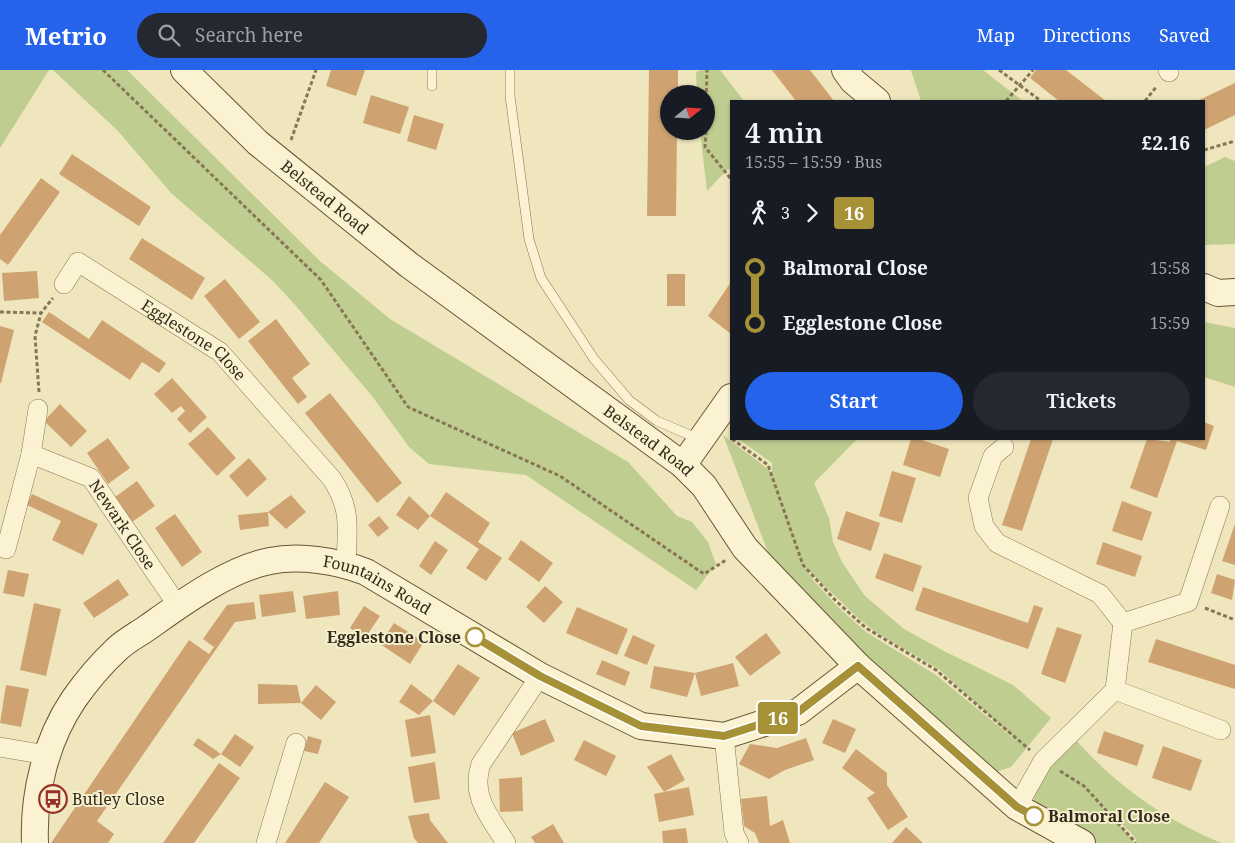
<!DOCTYPE html>
<meta charset="utf-8">
<style>
body{margin:0;font-family:"Noto Serif",serif;background:#242831;color:#f1f3f6;height:100vh;display:flex;flex-direction:column;font-size:19px;white-space:nowrap}
*{box-sizing:border-box;margin:0}
p{font-size:16px;color:#9ea1a6}
.icon{flex:none;width:28px;height:28px;fill:none;stroke:currentColor;stroke-width:2;stroke-linecap:round;stroke-linejoin:round}
.map{position:relative;flex:1;overflow:hidden}
.panel{position:absolute;left:730px;top:30px;width:475px;height:340px;display:flex;flex-direction:column;background:#171b24;border-radius:0px;box-shadow:0 1px 4px #0004}
.panel>*{flex:none}
.badge{padding:0 10px;border-radius:4px;font-size:18px;line-height:32px}
.needle{width:32px;rotate:72deg}
.fabs{position:absolute;left:660px;top:15px;display:grid;gap:10px}
.fabs a{display:grid;place-items:center;width:55px;height:55px;border-radius:50%;background:#171b24;box-shadow:0 1px 4px #0004;font-size:25px}
.map>.badge{position:absolute;translate:-50% -50%;box-shadow:0 0 0 2px #fff}
.legs{display:flex;align-items:center;gap:8px;height:55px;padding:0 15px;font-size:16px}
.legs p{margin-inline-start:auto}
.summary{display:flex;align-items:center;justify-content:space-between;height:85px;padding:0 15px}
h1{font-size:28px;font-weight:600;line-height:38px}
.action{display:flex;gap:10px;margin-top:auto;padding:10px 15px}
.action a{flex:1;height:58px;border-radius:30px;background:#2563eb;color:#fff;font-size:20px;font-weight:600;line-height:58px;text-align:center}
.action a+a{background:#242831;color:#f1f3f6}
ul{padding:0 15px;list-style:none}
li{display:flex;align-items:center;gap:18px;height:55px;font-size:19px}
li i{display:grid;place-items:center;width:8px;height:100%;margin:0 6px;background:currentColor}
li i::after{content:'';width:12px;height:12px;margin:-6px;border:4px solid;border-radius:50%;background:#171b24}
li p{margin-inline-start:auto}
li:first-child i{background:linear-gradient(#0000 50%,currentColor 0)}
li:last-child i{background:linear-gradient(currentColor 50%,#0000 0)}
header{display:flex;align-items:center;gap:30px;box-sizing:border-box;height:70px;padding:0 25px;background:#2563eb;color:#fff}
header strong{font-size:24px}
nav{display:flex;gap:28px;margin-inline-start:auto;font-size:18px}
.search{width:350px;height:45px;background:#242831;display:flex;align-items:center;gap:12px;box-sizing:border-box;padding:0 18px;border-radius:28px;color:#9ea1a6;font-size:19px}
.map>svg:first-child{display:block}
.green{fill:#bfcd91;fill-rule:evenodd}
.building{fill:#cfa371}
.lines{fill:none;stroke-linecap:round;stroke-linejoin:round}
.lane-casing{stroke:#877656;stroke-width:10}
.street-casing{stroke:#877656;stroke-width:20}
.secondary-casing{stroke:#695639;stroke-width:28}
.path{stroke:#877656;stroke-width:3;stroke-dasharray:4 2.5;stroke-linecap:butt}
.lane{stroke:#faf2d0;stroke-width:9}
.street{stroke:#faf2d0;stroke-width:19}
.secondary{stroke:#faf2d0;stroke-width:26}
.line-1-casing{stroke:#fff;stroke-width:11}
.line-1{stroke:#a79137;stroke-width:8}
.stop-1-dot{fill:#fff;stroke:#a79137;stroke-width:2.5}
.labels{text-anchor:middle;stroke-width:4;stroke-linejoin:round;paint-order:stroke}
.street-label{font-size:16px;fill:#362b1b;stroke:#f6efcd}
.stop-label{font-size:16px;font-weight:bold;fill:#362b1b;stroke:#f6efcd;text-anchor:end}
.poi-label{font-size:16px;fill:#362b1b;stroke:#f6efcd;text-anchor:start}
</style>
<header>
<strong>Metrio</strong>
<div class="search"><svg class="icon" aria-label="search" viewBox="0 0 24 24"><circle cx="10" cy="10" r="6"/><path d="M15 15l6 6"/></svg>Search here</div>
<nav><a>Map</a><a>Directions</a><a>Saved</a></nav>
</header>
<div class="map">
<svg width="1235" height="773" viewBox="0 0 1235 773">
<rect width="100%" height="100%" fill="#efe6bd"/>
<!-- green -->
<path class="green" d="M 0,0 L 49,0 L 0,78 Z
M 53,0 L 127,0 L 320,191 L 390,249 L 628,392 L 677,446 L 692,452 L 708,472 L 716,494 L 696,520 L 526,405 L 429,394 L 409,377 L 372,326 L 296,236 L 273,211 L 171,123 L 118,61 Z
M 701,0 L 720,0 L 744,31 L 731,31 L 731,100 L 728,99 L 707,121 L 700,61 L 706,61 L 706,24 L 697,24 L 696,2 Z
M 911,0 L 983,0 L 1023,31 L 921,31 Z
M 1225,87 L 1235,91 L 1235,174 L 1204,175 L 1204,97 Z
M 1204,252 L 1235,258 L 1235,317 L 1204,307 Z
M 723,365 L 772,402 L 772,393 L 738,369 L 857,369 L 814,413 L 829,448 L 833,472 L 842,492 L 865,526 L 904,559 L 944,581 L 1013,615 L 1051,648 L 1011,697 L 999,701 L 976,701 L 786,529 ZM 805,497 L 858,548 L 877,563 L 940,600 L 1020,674 L 936,605 L 866,562 L 838,537 L 813,510 Z
M 1071,664 C 1111,712 1164,750 1222,773 L 1138,773 L 1133,765 L 1094,726 L 1135,773 L 1069,773 L 1038,749 L 1033,724 Z"/>
<!-- building -->
<path class="building" d="M 331,0 L 365,0 L 356,26 L 326,16 Z
M 649,0 L 678,0 L 678,24 L 669,24 L 669,61 L 677,61 L 676,146 L 647,146 Z
M 772,0 L 810,0 L 834,31 L 796,31 Z
M 1036,0 L 1066,0 L 1106,31 L 1059,31 L 1030,8 Z
M 1235,13 L 1235,45 L 1204,60 L 1204,31 L 1197,31 Z
M 371,25 L 409,37 L 400,64 L 363,53 Z
M 414,45 L 444,54 L 436,80 L 407,71 Z
M 72,84 L 151,137 L 139,156 L 59,104 Z
M 41,108 L 60,122 L 8,195 L 0,189 L 0,165 Z
M 142,168 L 205,208 L 192,230 L 129,189 Z
M 37,201 L 39,228 L 4,231 L 2,203 Z
M 667,204 L 685,204 L 685,236 L 667,236 Z
M 225,209 L 260,252 L 239,269 L 204,226 Z
M 731,212 L 731,264 L 708,246 Z
M 49,242 L 89,269 L 102,250 L 166,293 L 159,303 L 142,292 L 130,310 L 42,252 Z
M 276,249 L 310,294 L 292,308 L 307,327 L 298,334 L 248,271 Z
M 0,256 L 14,260 L 1,313 L 0,313 Z
M 172,308 L 207,347 L 190,363 L 177,349 L 185,341 L 181,336 L 172,343 L 154,324 Z
M 330,323 L 402,413 L 377,433 L 305,343 Z
M 60,334 L 87,361 L 71,377 L 44,351 Z
M 1204,352 L 1214,356 L 1206,380 L 1177,371 L 1157,428 L 1130,418 L 1147,369 L 1170,372 L 1171,369 L 1204,369 Z
M 208,357 L 236,388 L 217,406 L 188,374 Z
M 108,368 L 130,398 L 108,414 L 87,383 Z
M 911,369 L 919,369 L 949,379 L 940,407 L 903,395 Z
M 1031,369 L 1053,369 L 1022,461 L 1002,455 Z
M 249,388 L 267,409 L 247,427 L 229,406 Z
M 892,401 L 916,408 L 902,453 L 879,446 Z
M 137,411 L 155,436 L 132,452 L 115,427 Z
M 446,422 L 490,453 L 478,472 L 502,488 L 486,511 L 466,498 L 479,479 L 430,446 L 418,460 L 396,445 L 409,426 L 430,446 Z
M 32,424 L 98,454 L 83,485 L 52,470 L 61,451 L 27,435 Z
M 291,425 L 306,442 L 286,459 L 268,442 Z
M 1122,431 L 1152,442 L 1142,471 L 1112,461 Z
M 846,441 L 880,453 L 871,481 L 837,469 Z
M 268,442 L 269,456 L 240,460 L 238,445 Z
M 175,444 L 202,482 L 182,497 L 155,458 Z
M 379,446 L 389,458 L 378,467 L 368,455 Z
M 1235,454 L 1235,495 L 1222,491 Z
M 521,470 L 553,493 L 539,512 L 508,489 Z
M 435,471 L 448,480 L 431,505 L 419,496 Z
M 1103,472 L 1142,486 L 1135,507 L 1096,494 Z
M 884,483 L 922,496 L 913,522 L 875,508 Z
M 8,500 L 29,504 L 24,527 L 3,523 Z
M 1217,504 L 1235,510 L 1232,530 L 1211,523 Z
M 118,509 L 129,525 L 94,548 L 83,533 Z
M 545,516 L 563,532 L 544,553 L 526,537 Z
M 923,517 L 1028,553 L 1034,535 L 1043,538 L 1028,579 L 915,540 Z
M 293,521 L 296,542 L 262,547 L 259,525 Z
M 338,521 L 340,545 L 306,549 L 303,526 Z
M 254,532 L 256,549 L 235,552 L 97,751 L 114,764 L 108,773 L 51,773 L 189,570 L 209,584 L 214,577 L 203,569 L 227,535 Z
M 34,533 L 61,539 L 46,606 L 20,600 Z
M 364,536 L 380,546 L 365,568 L 350,558 Z
M 577,537 L 628,559 L 617,585 L 566,563 Z
M 394,553 L 424,572 L 410,594 L 380,574 Z
M 1057,557 L 1082,565 L 1065,613 L 1041,604 Z
M 766,563 L 781,583 L 750,606 L 735,587 Z
M 633,565 L 655,575 L 647,595 L 624,586 Z
M 1156,569 L 1235,595 L 1235,619 L 1148,592 Z
M 602,590 L 630,602 L 625,616 L 596,604 Z
M 733,593 L 739,616 L 701,626 L 695,603 L 687,627 L 650,618 L 654,596 L 695,603 Z
M 458,594 L 480,608 L 454,646 L 433,631 Z
M 258,614 L 297,615 L 301,633 L 316,615 L 336,632 L 321,650 L 301,633 L 258,634 Z
M 411,614 L 433,631 L 419,645 L 399,632 Z
M 6,615 L 29,619 L 21,657 L 0,653 Z
M 430,645 L 436,683 L 411,687 L 405,650 Z
M 545,649 L 555,671 L 521,686 L 512,663 Z
M 833,649 L 856,659 L 845,683 L 822,673 Z
M 1104,661 L 1144,675 L 1137,696 L 1097,683 Z
M 235,664 L 254,677 L 240,697 L 221,684 Z
M 308,666 L 322,670 L 318,684 L 304,681 Z
M 198,668 L 221,684 L 213,689 L 193,675 Z
M 806,668 L 814,690 L 785,700 L 769,709 L 739,694 L 750,674 L 777,678 Z
M 584,670 L 616,686 L 606,706 L 574,690 Z
M 1163,676 L 1202,690 L 1191,721 L 1152,708 Z
M 856,679 L 887,703 L 887,715 L 908,747 L 888,760 L 867,728 L 875,723 L 842,698 Z
M 671,684 L 685,710 L 664,722 L 689,717 L 694,745 L 659,752 L 654,724 L 664,722 L 647,697 Z
M 435,692 L 440,729 L 414,733 L 408,697 Z
M 219,693 L 240,708 L 194,773 L 163,773 Z
M 522,707 L 523,741 L 500,742 L 499,709 Z
M 325,712 L 349,727 L 319,773 L 285,773 Z
M 767,726 L 770,756 L 783,750 L 790,773 L 759,773 L 755,763 L 744,756 L 741,729 Z
M 429,743 L 430,750 L 448,773 L 418,773 L 414,768 L 408,746 Z
M 553,754 L 564,773 L 535,773 L 531,767 Z
M 906,757 L 923,773 L 892,773 Z
M 686,758 L 688,773 L 663,773 L 662,761 Z"/>
<g class="lines">
<defs>
<path id="lane" d="M 432,0 L 432,16
M 510,0 L 510,26 L 529,169 L 541,208 L 594,289 L 629,330 L 657,351 L 699,369"/>
<g id="street">
<path d="M 1168,0 L 1169,2"/>
<path id="s1" d="M 64,214 L 78,192 L 220,282 L 332,409 C 352,440 347,459 346,495"/>
<path d="M 1004,377 L 993,386 L 978,428 L 984,456 L 997,473 L 1100,524 L 1123,553"/>
<path d="M 31,384 L 38,339"/>
<path id="s2" d="M 6,479 L 31,384 L 91,408 L 178,536"/>
<path d="M 1115,620 L 1221,660"/>
<path d="M 724,666 L 734,763 L 739,773"/>
<path d="M 0,677 L 47,685"/>
<path d="M 1017,737 L 1043,691 L 1115,620 L 1123,553 L 1188,532 L 1220,436"/>
<path d="M 266,773 L 296,673"/>
<path d="M 506,773 C 490,747 470,726 481,694 L 540,606"/>
</g>
<g id="secondary">
<path id="s3" d="M 184,0 L 258,73 L 409,195 L 683,395 L 704,416 L 745,478 L 858,596 L 1017,737 L 1082,773"/>
<path d="M 845,0 L 853,11 L 877,31"/>
<path d="M 1204,217 L 1218,223 L 1235,222"/>
<path d="M 683,395 L 731,327"/>
<path id="s4" d="M 35,773 C 33,724 46,670 74,629 C 86,612 101,594 116,580 C 125,571 137,565 147,558 C 181,534 228,499 270,491 C 300,485 338,491 366,502 L 540,606 L 641,656 L 724,666 L 798,642 L 858,596"/>
</g>
</defs>
<!-- lane casing -->
<use href="#lane" class="lane-casing"/>
<!-- street casing -->
<use href="#street" class="street-casing"/>
<!-- secondary casing -->
<use href="#secondary" class="secondary-casing"/>
<!-- path -->
<path class="path" d="M 103,0 L 321,210 L 408,337 L 560,406 L 704,504 L 726,490
M 999,0 L 1041,31
M 1006,31 L 1033,0
M 1145,31 L 1157,16
M 706,35 L 707,0
M 706,61 L 705,77 L 731,109
M 291,70 L 316,0
M 1204,80 L 1235,71
M 0,242 L 41,243 L 53,228
M 39,322 L 35,266 L 41,243
M 732,369 L 768,395 L 803,495 L 836,531 L 866,558 L 936,600 L 1030,680
M 1205,538 L 1235,550
M 1060,701 L 1084,716 L 1136,773"/>
<!-- lane -->
<use href="#lane" class="lane"/>
<!-- street -->
<use href="#street" class="street"/>
<!-- secondary -->
<use href="#secondary" class="secondary"/>
</g>
<g class="lines">
<defs>
<path id="line-1" d="M 475,567 L 540,606 L 641,656 L 724,666 L 798,642 L 858,596 L 1017,737 L 1034,746"/>
</defs>
<!-- line-1 casing -->
<use href="#line-1" class="line-1-casing"/>
<!-- line-1 -->
<use href="#line-1" class="line-1"/>
</g>
<!-- icons -->
<defs>
<symbol id="bus-ring" viewBox="-11 -11 22 22"><circle r="9.5" fill="#f6efcd" stroke="#983024" stroke-width="1.5"/><path d="M-5-6H5V4H4V6H2V4H-2V6H-4V4H-5ZM-3.5-4V0h7V-4ZM-3.5 1.2v1.5H-2V1.2ZM2 1.2v1.5H3.5V1.2Z" fill="#983024"/></symbol>
</defs>
<g fill-rule="evenodd">
<use href="#bus-ring" x="37" y="713" width="32" height="32"/>
</g>
<!-- markers -->
<g class="stop-1-dot">
<circle cx="475" cy="567" r="9"/>
<circle cx="1034" cy="746" r="9"/>
</g>
<g class="labels">
<!-- street labels -->
<g class="street-label">
<text dy="6" stroke="none"><textPath href="#s3" startOffset="190">Belstead Road</textPath></text>
<text dy="6" stroke="none"><textPath href="#s1" startOffset="166">Egglestone Close</textPath></text>
<text dy="6" stroke="none"><textPath href="#s3" startOffset="595">Belstead Road</textPath></text>
<text dy="6" stroke="none"><textPath href="#s2" startOffset="219">Newark Close</textPath></text>
<text dy="6" stroke="none"><textPath href="#s4" startOffset="508">Fountains Road</textPath></text>
</g>
<!-- stop labels -->
<g class="stop-label">
<text x="461" y="573">Egglestone Close</text>
<text x="1048" y="752" text-anchor="start">Balmoral Close</text>
</g>
<!-- poi labels -->
<g class="poi-label">
<text x="72" y="735">Butley Close</text>
</g>
</g>
</svg>
<div class="fabs">
<a><svg class="needle" viewBox="-14 -14 28 28"><path d="M0-13l5 13h-10z" fill="#e53935"/><path d="M0 13l5-13h-10z" fill="#9ea1a6"/></svg></a>
</div>
<b class="badge" style="left:778px;top:648px;background:#a79137;color:#fff">16</b>
<section class="panel">
<div class="summary"><div><h1>4 min</h1><p>15:55 – 15:59 · Bus</p></div><b>£2.16</b></div>
<div class="legs"><svg class="icon" aria-label="walk" viewBox="0 0 24 24"><circle cx="13" cy="4" r="2"/><path d="M13 8l-2 6 4 7M11 14l-3 7M7 12l3-4h3l4 4"/></svg>3<svg class="icon" aria-label="forward" viewBox="0 0 24 24"><path d="M9 5l7 7-7 7"/></svg><b class="badge" style="background:#a79137;color:#fff">16</b></div>
<ul>
<li><i style="color:#a79137"></i><b>Balmoral Close</b><p>15:58</p></li>
<li><i style="color:#a79137"></i><b>Egglestone Close</b><p>15:59</p></li>
</ul>
<div class="action"><a>Start</a><a>Tickets</a></div>
</section>
</div>
